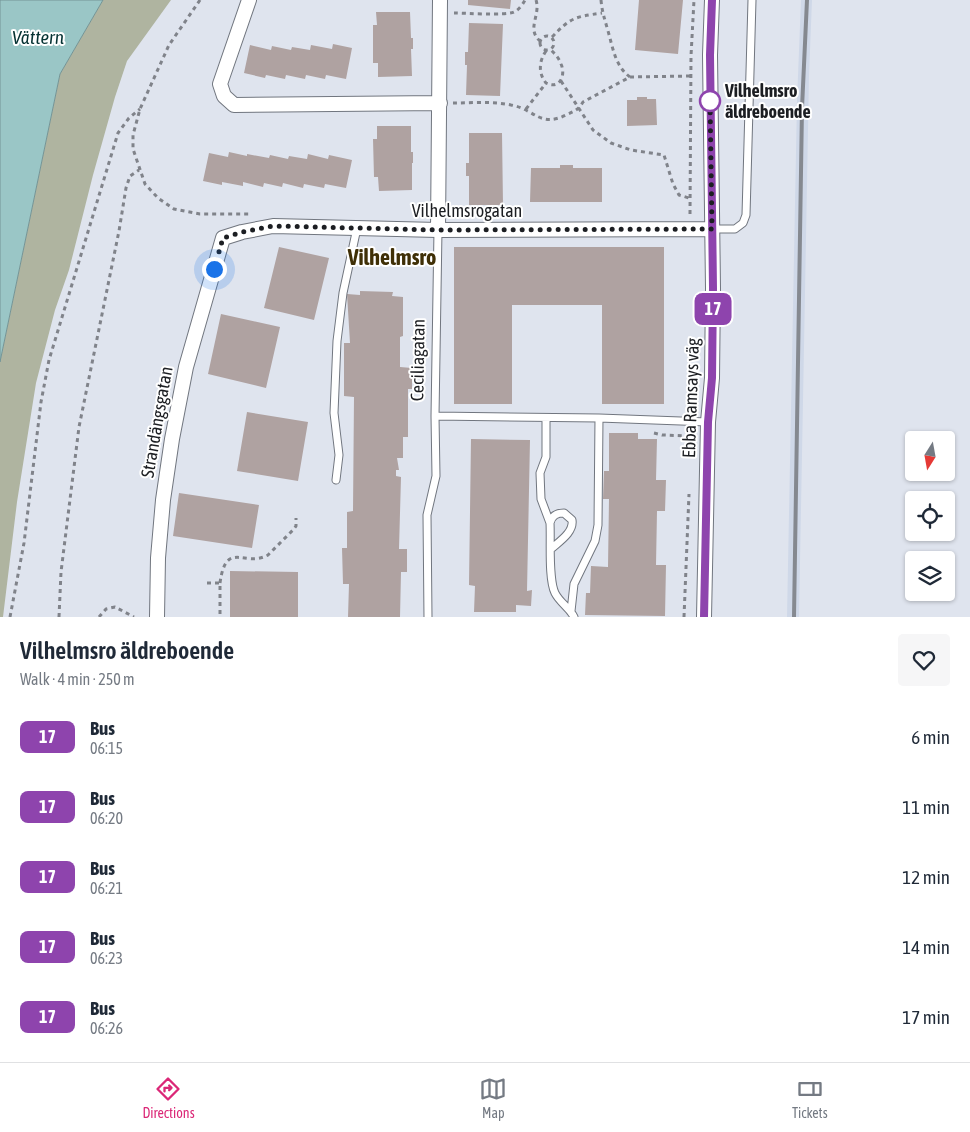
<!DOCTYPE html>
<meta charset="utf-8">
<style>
body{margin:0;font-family:"Asap Condensed",sans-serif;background:#f6f6f7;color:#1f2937;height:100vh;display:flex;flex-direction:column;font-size:19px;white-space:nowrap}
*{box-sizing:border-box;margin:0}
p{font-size:16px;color:#747a83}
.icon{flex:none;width:28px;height:28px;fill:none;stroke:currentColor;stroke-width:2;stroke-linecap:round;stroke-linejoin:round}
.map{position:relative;height:617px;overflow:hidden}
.panel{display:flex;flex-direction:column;background:#fff;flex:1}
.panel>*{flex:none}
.badge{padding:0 10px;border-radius:8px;font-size:18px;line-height:32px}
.needle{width:32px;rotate:191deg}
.buttons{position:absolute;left:905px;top:431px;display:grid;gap:10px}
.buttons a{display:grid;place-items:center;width:50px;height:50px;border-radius:5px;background:#fff;box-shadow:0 1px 4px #0004;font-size:25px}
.you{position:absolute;width:25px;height:25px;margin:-12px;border:4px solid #fff;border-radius:50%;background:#1a73e8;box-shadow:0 0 0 8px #1a73e833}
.map>.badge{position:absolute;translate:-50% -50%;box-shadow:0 0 0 2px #fff}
.round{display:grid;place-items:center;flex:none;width:52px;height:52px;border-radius:5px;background:#f6f6f7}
.overview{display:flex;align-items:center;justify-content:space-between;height:85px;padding:0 20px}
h1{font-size:24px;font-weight:600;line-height:38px}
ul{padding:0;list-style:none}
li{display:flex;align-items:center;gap:15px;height:70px;padding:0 20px}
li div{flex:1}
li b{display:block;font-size:19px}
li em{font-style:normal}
li .badge{min-width:55px;font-weight:700;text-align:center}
.menu{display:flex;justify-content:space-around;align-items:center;height:70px;border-top:1px solid #e0e1e3;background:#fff;font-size:14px;color:#747a83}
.menu a{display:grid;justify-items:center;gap:2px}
.menu .current{color:#db2777}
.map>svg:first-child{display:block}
.built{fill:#cfd8e8}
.green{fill:#afb4a0}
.water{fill:#9ac6c6;stroke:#749495}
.building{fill:#afa2a1}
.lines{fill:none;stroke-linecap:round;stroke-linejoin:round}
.service-casing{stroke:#71767f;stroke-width:9}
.minor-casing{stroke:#71767f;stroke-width:16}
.path{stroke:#80838a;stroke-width:3;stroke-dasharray:4 4;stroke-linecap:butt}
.service{stroke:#fff;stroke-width:7}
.minor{stroke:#fff;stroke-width:14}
.rail{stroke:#858990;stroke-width:4}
.line-casing{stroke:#fff;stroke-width:11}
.line{stroke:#8e44ad;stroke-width:8}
.walk{stroke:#1c1e22;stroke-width:5;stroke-dasharray:0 9}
.stop-dot{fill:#fff;stroke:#8e44ad;stroke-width:2.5}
.labels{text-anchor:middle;stroke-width:4;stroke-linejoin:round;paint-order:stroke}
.stop-label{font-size:18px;font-weight:bold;fill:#1c1e22;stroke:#fff;text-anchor:start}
.street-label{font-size:18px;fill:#1c1e22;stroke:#fff}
.water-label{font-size:19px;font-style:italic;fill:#053233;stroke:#fff}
.district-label{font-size:22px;font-weight:bold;fill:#3f2f06;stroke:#fff}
</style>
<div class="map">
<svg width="970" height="617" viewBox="0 0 970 617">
<rect width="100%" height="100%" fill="#dfe4ee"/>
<!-- built -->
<path class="built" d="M 801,0 L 812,0 L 809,76 L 799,617 L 787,617 L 797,101 Z"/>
<!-- green -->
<path class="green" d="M 103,0 L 171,0 L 127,61 L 115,97 L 93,175 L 69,270 L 55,310 L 36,383 L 17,502 L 3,617 L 0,617 L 0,362 L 60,74 Z"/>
<!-- water -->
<path class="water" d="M 0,0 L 103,0 L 60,74 L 0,362 Z"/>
<!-- building -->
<path class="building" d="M 468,0 L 511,0 L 510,9 L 468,5 Z
M 639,0 L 683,0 L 678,54 L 635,50 Z
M 376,12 L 410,12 L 411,38 L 413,38 L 413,49 L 411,49 L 412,76 L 378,77 L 378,63 L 373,63 L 373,25 L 377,25 Z
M 469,23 L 503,24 L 500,96 L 466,95 L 467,65 L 465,65 L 465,52 L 468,52 Z
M 333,44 L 352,48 L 346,79 L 326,75 L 325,79 L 306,75 L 305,79 L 286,75 L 285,79 L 266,75 L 265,78 L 244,73 L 250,45 L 271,50 L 272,46 L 291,50 L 292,47 L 310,50 L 311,45 L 332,49 Z
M 637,97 L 647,97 L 647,99 L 656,99 L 657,125 L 627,126 L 627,100 L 637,100 Z
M 377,126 L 411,126 L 411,152 L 413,152 L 413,163 L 412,163 L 412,190 L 379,191 L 378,177 L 374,177 L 373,139 L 377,139 Z
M 469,133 L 502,133 L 503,205 L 469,205 L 469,176 L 466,176 L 466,163 L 469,163 Z
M 229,152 L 247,156 L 247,154 L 269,158 L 270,155 L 288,159 L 289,156 L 307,159 L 308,154 L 328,159 L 329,155 L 352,160 L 346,188 L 325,184 L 324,188 L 304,184 L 303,188 L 283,183 L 282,187 L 264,183 L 263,187 L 243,182 L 243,186 L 222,182 L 222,185 L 203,181 L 209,153 L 228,157 Z
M 560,165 L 573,165 L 573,168 L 602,168 L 602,202 L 530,202 L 531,168 L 560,168 Z
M 279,247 L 329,258 L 314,320 L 264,308 Z
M 454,247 L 664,247 L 664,404 L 602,404 L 602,305 L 512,305 L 512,404 L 454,404 Z
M 360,291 L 393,292 L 392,296 L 403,297 L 403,336 L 400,337 L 400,367 L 412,368 L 412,389 L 408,389 L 408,437 L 403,437 L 403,458 L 397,458 L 399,470 L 396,470 L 396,476 L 401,477 L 399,549 L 407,549 L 407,572 L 401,572 L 400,617 L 348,617 L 349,584 L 343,584 L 342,548 L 347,548 L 347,512 L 353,511 L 354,397 L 344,396 L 344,343 L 350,343 L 347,294 L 360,295 Z
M 221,314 L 280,327 L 266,388 L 208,374 Z
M 247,412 L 308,422 L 298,481 L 237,471 Z
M 609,433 L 638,433 L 638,439 L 657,439 L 656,480 L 666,480 L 665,511 L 657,511 L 656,565 L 666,565 L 665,616 L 585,615 L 586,593 L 590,593 L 591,566 L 608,567 L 609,499 L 603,499 L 604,471 L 609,471 Z
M 471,439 L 530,440 L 527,591 L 532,590 L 531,606 L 516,605 L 516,612 L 474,612 L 475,586 L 469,585 Z
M 179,493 L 259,505 L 252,548 L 173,536 Z
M 230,571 L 298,572 L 298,617 L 230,617 Z"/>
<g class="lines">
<defs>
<path id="service" d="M 712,229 L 735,229 L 743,223 L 746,215 L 752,0
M 435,416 L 599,418 L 708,422
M 546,418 L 546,457 L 540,473 L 541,499 L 550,523
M 336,480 L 339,455 L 334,413 L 337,341 L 343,293 L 357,228
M 551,549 C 560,541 574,532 572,520 L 564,513 C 557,513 552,515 550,523 C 551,540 548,579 555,593 C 560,603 569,607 574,617
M 571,611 L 574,584 L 595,541 L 598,525 L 599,418
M 428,617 L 427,515 L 436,476 L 435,416 L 438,230"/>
<path id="minor" d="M 249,0 L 220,84 L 224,96 L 234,105 L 440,103
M 438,230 L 440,0
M 157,617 L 158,558 L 163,500 L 172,439 L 186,367 L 223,238 L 242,232 L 273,226 L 438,230 L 712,229
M 704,617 L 708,422 L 712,378 L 713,288 L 710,55 L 712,0"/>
</defs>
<!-- service casing -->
<use href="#service" class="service-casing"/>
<!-- minor casing -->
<use href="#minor" class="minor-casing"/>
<!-- path -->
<path class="path" d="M 200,0 L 169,45 L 140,109 L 133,135 L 133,149 L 145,184 L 158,198 L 174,209 L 200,214 L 249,214
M 536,0 C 541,15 526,29 540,41
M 601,0 C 602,12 605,20 608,31 C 613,48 615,66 630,77
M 454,13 C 466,13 505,16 514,12 C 519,10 523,4 525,0
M540 43a7 7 0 1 1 14 0a7 7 0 1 1-14 0Z
M 552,37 C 571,17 575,17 602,13
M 546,51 C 539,61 538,73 546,83 C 560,90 566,75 561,64 C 559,58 555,54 551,50
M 561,81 L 593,130 L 611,143 L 631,150 L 664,155 L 673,184 L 679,195 L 689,198
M 453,103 C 472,103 492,101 511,105 C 535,109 540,129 568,114 C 575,111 579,109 583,102 L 630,77 L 691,76
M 526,109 L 546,83
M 690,214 L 691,56 L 694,0
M 654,433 L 662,435 L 693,436
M 207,583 L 220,583 L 220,617
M 220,583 C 226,539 245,568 268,555 L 293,530 L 296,526 L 296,518
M 10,617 L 24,543 L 41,402 L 49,360 L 118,133 L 129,118 L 140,109
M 59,617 L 61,572 L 79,427 L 119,231 L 126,188 L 130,176 L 139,170
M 99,617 L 106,609 L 115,607 L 134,617
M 684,617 L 689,494"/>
<!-- service -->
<use href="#service" class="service"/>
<!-- minor -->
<use href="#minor" class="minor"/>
<!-- rail -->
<path class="rail" d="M 794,617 L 802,108 L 807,0"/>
</g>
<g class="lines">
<defs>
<path id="line" d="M 704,617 L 708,422 L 712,378 L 713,288 L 710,55 L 712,0"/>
</defs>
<!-- line casing -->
<use href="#line" class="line-casing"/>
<!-- line -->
<use href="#line" class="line"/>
<!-- walk -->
<path class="walk" d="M 214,269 L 223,238 L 242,232 L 273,226 L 438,230 L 712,229 L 710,101"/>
</g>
<!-- markers -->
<circle class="stop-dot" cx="710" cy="101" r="10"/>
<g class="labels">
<!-- stop labels -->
<g class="stop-label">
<text x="725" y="97">Vilhelmsro<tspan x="725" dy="21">äldreboende</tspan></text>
</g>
<!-- street labels -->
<g class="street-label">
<text x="467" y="217">Vilhelmsrogatan</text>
<text transform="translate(418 360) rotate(-89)" y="6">Ceciliagatan</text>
<text transform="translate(691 398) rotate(-88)" y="6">Ebba Ramsays väg</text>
<text transform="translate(157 422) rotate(-80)" y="6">Strandängsgatan</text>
</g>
<!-- water labels -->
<g class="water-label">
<text x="38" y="44">Vättern</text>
</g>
<!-- district labels -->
<g class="district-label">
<text x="392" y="265">Vilhelmsro</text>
</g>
</g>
</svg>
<div class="buttons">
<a><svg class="needle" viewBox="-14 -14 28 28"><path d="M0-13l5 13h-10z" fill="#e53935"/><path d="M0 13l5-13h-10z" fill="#747a83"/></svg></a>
<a><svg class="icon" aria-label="locate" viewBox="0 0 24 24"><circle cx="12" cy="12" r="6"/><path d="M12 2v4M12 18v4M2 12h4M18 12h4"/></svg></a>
<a><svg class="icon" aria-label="layers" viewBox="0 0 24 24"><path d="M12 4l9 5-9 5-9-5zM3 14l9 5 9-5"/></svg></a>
</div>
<div class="you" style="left:214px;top:269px"></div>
<b class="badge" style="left:713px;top:309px;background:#8e44ad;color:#fff">17</b>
</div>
<section class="panel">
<div class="overview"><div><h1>Vilhelmsro äldreboende</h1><p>Walk · 4 min · 250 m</p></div><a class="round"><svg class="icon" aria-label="heart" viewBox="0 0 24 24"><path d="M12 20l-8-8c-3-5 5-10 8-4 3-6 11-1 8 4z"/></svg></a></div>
<ul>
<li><span class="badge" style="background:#8e44ad;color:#fff">17</span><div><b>Bus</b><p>06:15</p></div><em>6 min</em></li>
<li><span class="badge" style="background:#8e44ad;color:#fff">17</span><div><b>Bus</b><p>06:20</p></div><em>11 min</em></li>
<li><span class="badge" style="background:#8e44ad;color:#fff">17</span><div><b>Bus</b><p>06:21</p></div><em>12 min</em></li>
<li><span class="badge" style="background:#8e44ad;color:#fff">17</span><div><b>Bus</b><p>06:23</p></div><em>14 min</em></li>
<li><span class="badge" style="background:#8e44ad;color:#fff">17</span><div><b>Bus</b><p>06:26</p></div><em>17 min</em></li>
</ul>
</section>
<nav class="menu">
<a class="current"><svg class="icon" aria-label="directions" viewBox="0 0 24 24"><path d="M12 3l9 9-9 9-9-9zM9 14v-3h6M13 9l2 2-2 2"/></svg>Directions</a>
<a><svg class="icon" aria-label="map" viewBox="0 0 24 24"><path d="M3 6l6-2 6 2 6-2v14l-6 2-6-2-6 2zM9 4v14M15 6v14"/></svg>Map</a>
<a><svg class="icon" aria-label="tickets" viewBox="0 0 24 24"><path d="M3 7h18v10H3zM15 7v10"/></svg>Tickets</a>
</nav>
